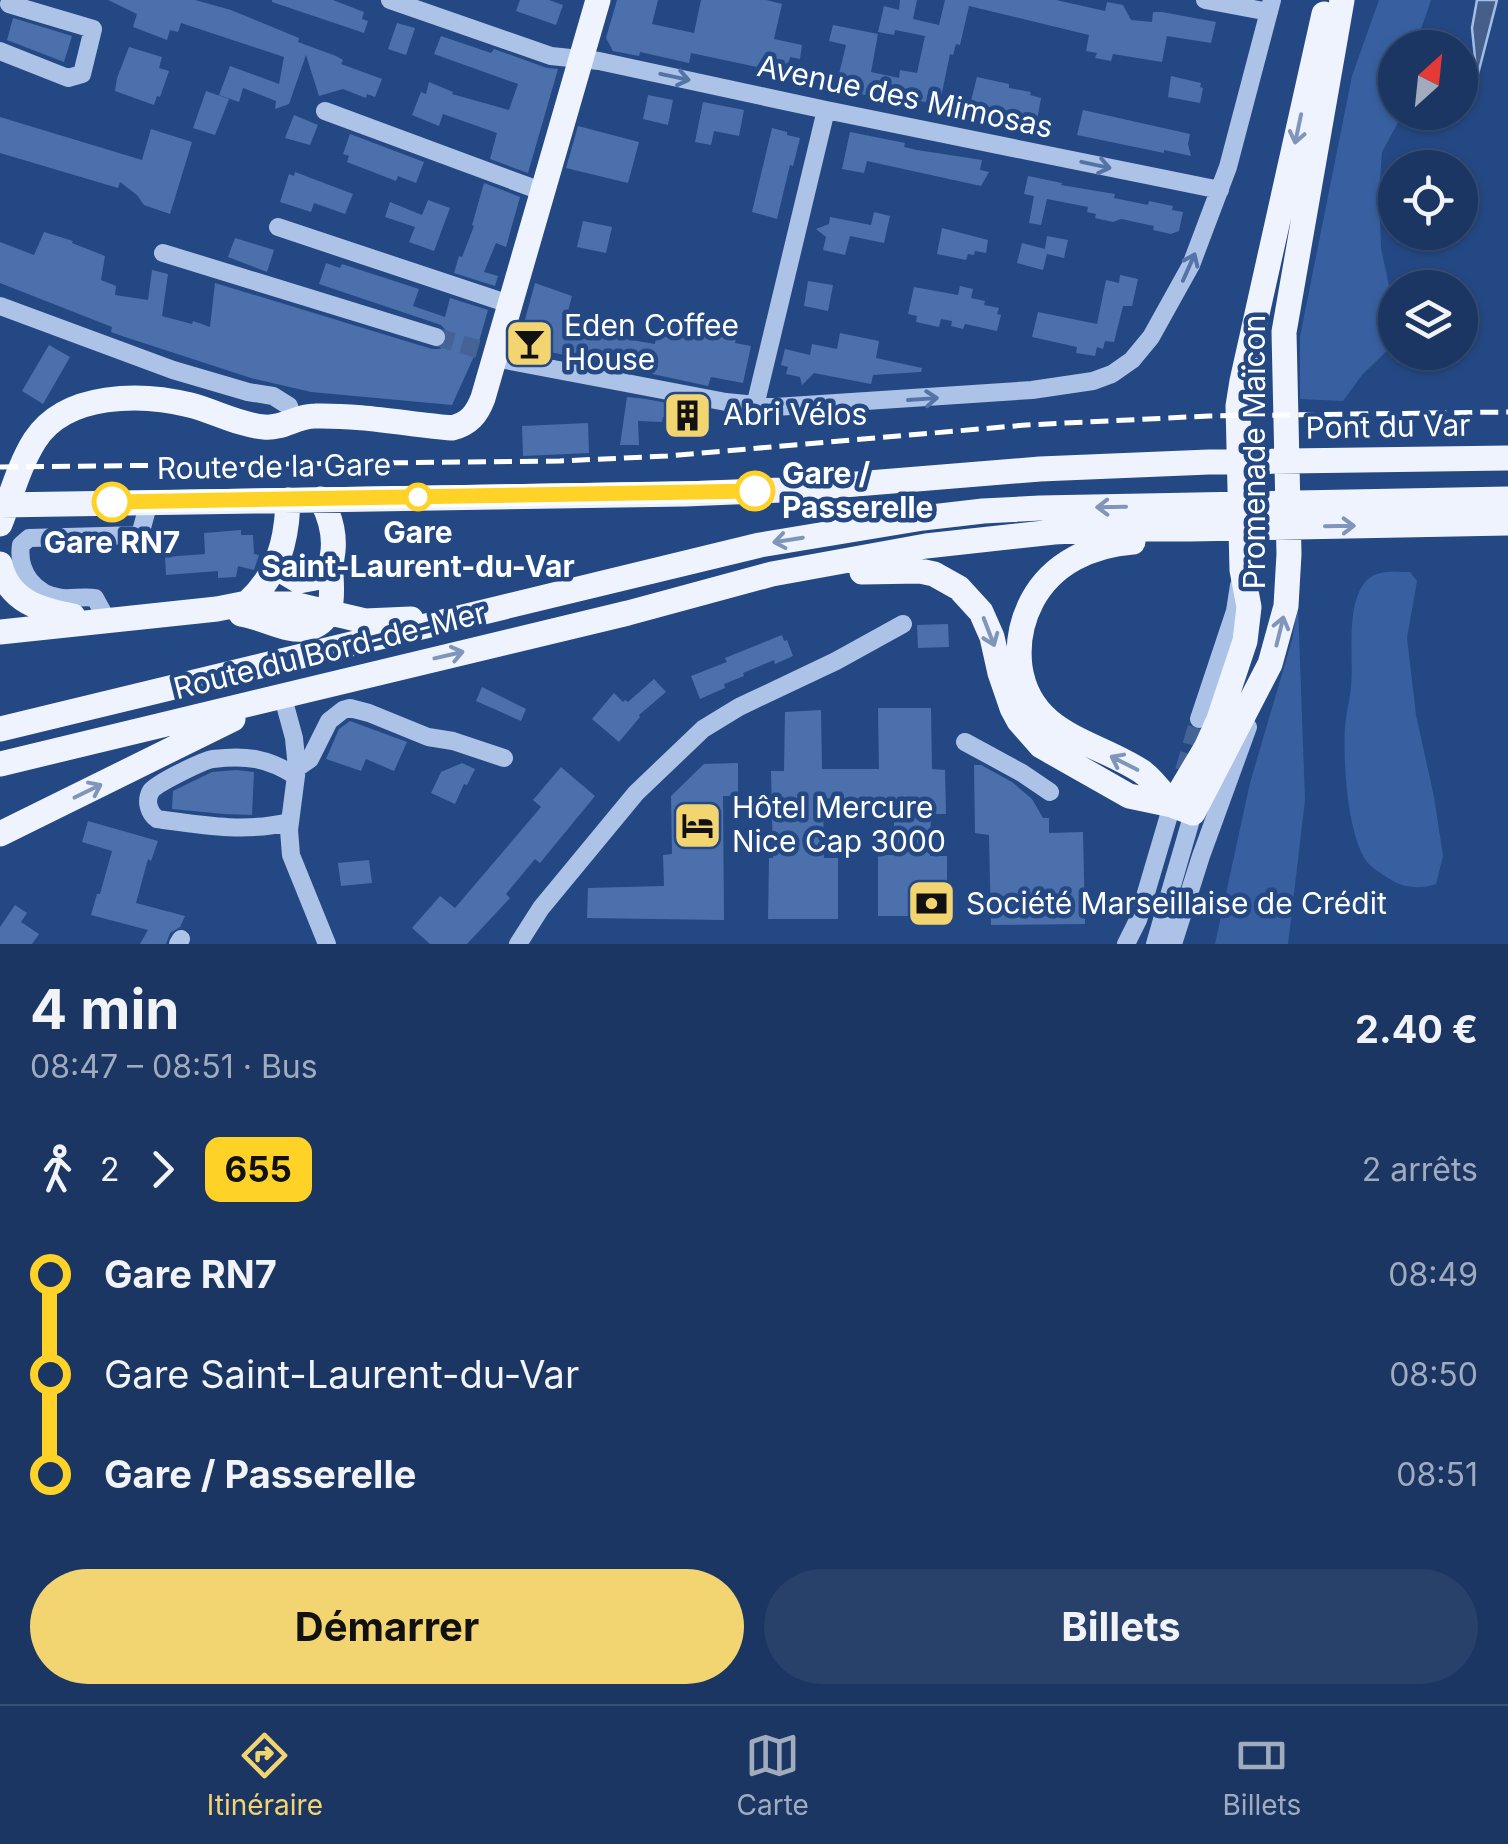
<!DOCTYPE html>
<html lang="fr">
<meta charset="utf-8">
<style>
body{margin:0;font-family:Inter,sans-serif;background:#28416b;color:#f1f3f6;height:100vh;display:flex;flex-direction:column;font-size:38px;white-space:nowrap}
*{box-sizing:border-box;margin:0}
p{font-size:32px;color:#a0abbe}
.icon{flex:none;width:55px;height:55px;fill:none;stroke:currentColor;stroke-width:2;stroke-linecap:round;stroke-linejoin:round}
.map{position:relative;height:944px;overflow:hidden}
.sheet{display:flex;flex-direction:column;background:#1b3662;flex:1}
.sheet>*{flex:none}
.badge{padding:0 20px;border-radius:15px;font-size:35px;line-height:65px}
.needle{width:65px;rotate:27deg}
.controls{position:absolute;left:1378px;top:30px;display:grid;gap:20px}
.controls a{display:grid;place-items:center;width:100px;height:100px;border-radius:50%;background:#1b3662;box-shadow:0 2px 8px #0004,0 0 0 2px #395077;font-size:50px}
.map>.badge{position:absolute;translate:-50% -50%;box-shadow:0 0 0 5px #fff}
.legs{display:flex;align-items:center;gap:15px;height:110px;padding:0 30px;font-size:32px}
.legs p{margin-inline-start:auto}
.summary{display:flex;align-items:center;justify-content:space-between;height:170px;padding:0 30px}
h1{font-size:55px;font-weight:700;line-height:75px}
.action{display:flex;gap:20px;margin-top:auto;padding:20px 30px}
.action a{flex:1;height:115px;border-radius:60px;background:#f2d470;color:#111;font-size:40px;font-weight:700;line-height:115px;text-align:center}
.action a+a{background:#28416b;color:#f1f3f6}
ul{padding:0 30px;list-style:none}
li{display:flex;align-items:center;gap:35px;height:100px;font-size:38px}
li i{display:grid;place-items:center;width:15px;height:100%;margin:0 12px;background:currentColor}
li i::after{content:'';width:25px;height:25px;margin:-12px;border:8px solid;border-radius:50%;background:#1b3662}
li p{margin-inline-start:auto}
li:first-child i{background:linear-gradient(#0000 50%,currentColor 0)}
li:last-child i{background:linear-gradient(currentColor 50%,#0000 0)}
.dock{display:flex;justify-content:space-around;align-items:center;height:140px;border-top:2px solid #395077;background:#1b3662;font-size:28px;color:#a0abbe}
.dock a{display:grid;justify-items:center;gap:5px}
.dock .selected{color:#f2d470}
.map>svg:first-child{display:block}
.green{fill:#3860a0}
.water{fill:#465f8a;stroke:#a1bde8;stroke-width:2.5}
.building{fill:#4c70ab}
.lines{fill:none;stroke-linecap:round;stroke-linejoin:round}
.minor-tunnel{stroke:#456396;stroke-width:18;stroke-dasharray:18 9;stroke-linecap:butt}
.minor{stroke:#acc3e7;stroke-width:18}
.major{stroke:#eef3fd;stroke-width:25}
.rail{stroke:#fff;stroke-width:5;stroke-dasharray:18 8;stroke-linecap:butt}
.oneway{stroke:#5473a6}
.oneway2{stroke:#7f95ba}
.line-1-casing{stroke:#fff;stroke-width:22}
.line-1{stroke:#ffd227;stroke-width:15}
.stop-1-dot{fill:#fff;stroke:#ffd227;stroke-width:5}
.labels{text-anchor:middle;stroke-width:9;stroke-linejoin:round;paint-order:stroke}
.street-label{font-size:30px;fill:#fff;stroke:#244883}
.poi-label{font-size:30px;fill:#fff;stroke:#244883;text-anchor:start}
.stop-label{font-size:30px;font-weight:bold;fill:#fff;stroke:#244883}
</style>
<div class="map">
<svg width="1508" height="944" viewBox="0 0 1508 944">
<rect width="100%" height="100%" fill="#244883"/>
<!-- green -->
<path class="green" d="M 1379,0 L 1431,0 L 1415,47 L 1395,48 L 1395,112 L 1403,113 L 1382,152 L 1379,195 L 1381,248 L 1389,286 L 1395,301 L 1395,343 L 1362,375 L 1343,401 L 1300,399 L 1300,337 L 1352,76 Z
M 1410,572 L 1417,581 L 1407,638 L 1416,715 L 1434,797 L 1443,856 L 1436,884 C 1417,890 1402,888 1385,876 C 1379,872 1371,867 1367,862 C 1347,834 1343,760 1345,726 C 1346,713 1350,700 1351,687 C 1354,658 1345,605 1366,581 C 1377,569 1395,572 1410,572 Z
M 1298,606 L 1305,800 L 1288,944 L 1215,944 L 1250,783 L 1292,640 Z"/>
<!-- water -->
<path class="water" d="M 1477,0 L 1497,0 L 1477,78 L 1472,28 Z"/>
<!-- building -->
<path class="building" d="M 108,0 L 195,0 L 231,10 L 299,38 L 298,42 L 336,56 L 343,60 L 341,64 L 382,79 L 375,97 L 367,94 L 366,98 L 343,89 L 319,96 L 306,55 L 289,104 L 275,109 L 276,101 L 243,88 L 239,102 L 219,95 L 230,66 L 279,84 L 284,57 L 181,23 L 178,32 L 170,30 L 167,40 L 133,27 L 137,14 Z
M 272,0 L 333,0 L 364,12 L 362,19 L 368,21 L 364,33 L 272,2 Z
M 520,0 L 549,0 L 563,5 L 556,25 L 516,11 Z
M 617,0 L 658,0 L 652,24 L 694,33 L 701,0 L 766,0 L 782,4 L 774,39 L 802,45 L 800,59 L 790,57 L 786,73 L 772,70 L 771,73 L 756,70 L 757,67 L 691,53 L 689,63 L 640,52 L 639,56 L 613,51 L 606,38 Z
M 900,0 L 917,0 L 913,19 L 939,25 L 945,0 L 1056,0 L 1105,11 L 1107,2 L 1123,5 L 1131,20 L 1152,22 L 1153,12 L 1162,12 L 1216,22 L 1211,43 L 1167,36 L 1162,62 L 1113,54 L 1111,61 L 1095,58 L 1097,53 L 1086,51 L 1089,35 L 969,6 L 960,45 L 956,44 L 953,55 L 950,54 L 940,102 L 931,100 L 930,103 L 883,93 L 882,98 L 860,94 L 859,97 L 830,91 L 834,73 L 839,74 L 846,45 L 829,41 L 833,25 L 878,34 L 871,72 L 899,78 L 900,70 L 917,73 L 925,36 L 895,30 L 894,35 L 878,32 L 884,6 L 899,10 Z
M 13,18 L 72,36 L 64,62 L 7,40 Z
M 397,23 L 415,28 L 406,55 L 388,49 Z
M 441,36 L 491,53 L 494,49 L 547,68 L 558,69 L 528,173 L 490,159 L 497,133 L 443,114 L 439,126 L 412,115 L 421,92 L 426,94 L 429,82 L 453,92 L 452,94 L 509,110 L 518,84 L 434,54 Z
M 129,47 L 162,57 L 159,68 L 169,71 L 160,97 L 157,96 L 154,105 L 115,91 L 117,78 Z
M 1171,76 L 1201,83 L 1200,87 L 1203,88 L 1200,103 L 1168,97 Z
M 977,77 L 1009,84 L 1009,88 L 1031,92 L 1030,95 L 1041,98 L 1037,121 L 992,112 L 991,118 L 968,113 Z
M 206,91 L 229,99 L 215,135 L 193,128 Z
M 648,95 L 673,100 L 668,125 L 643,119 Z
M 703,102 L 744,110 L 739,136 L 714,131 L 711,145 L 695,142 Z
M 1083,110 L 1190,134 L 1188,144 L 1191,156 L 1164,150 L 1164,153 L 1077,135 Z
M 294,115 L 318,125 L 310,145 L 285,138 Z
M 0,117 L 142,160 L 151,129 L 192,142 L 170,214 L 144,205 L 137,195 L 120,182 L 118,188 L 0,153 Z
M 578,126 L 639,142 L 628,183 L 566,168 Z
M 772,128 L 787,132 L 787,135 L 800,138 L 793,166 L 790,165 L 777,219 L 752,212 Z
M 850,132 L 905,143 L 904,147 L 917,150 L 982,160 L 980,170 L 989,172 L 981,186 L 867,161 L 864,173 L 842,169 Z
M 350,134 L 424,162 L 416,183 L 398,176 L 396,181 L 347,162 L 349,156 L 343,154 Z
M 295,172 L 353,194 L 345,214 L 314,203 L 311,212 L 280,202 L 289,174 L 294,176 Z
M 1028,176 L 1062,183 L 1061,185 L 1115,194 L 1114,198 L 1148,205 L 1149,201 L 1173,206 L 1172,210 L 1183,212 L 1179,231 L 1171,234 L 1153,230 L 1154,226 L 1121,219 L 1113,222 L 1095,218 L 1096,214 L 1087,212 L 1088,207 L 1047,199 L 1041,225 L 1029,223 L 1034,196 L 1024,194 Z
M 484,183 L 520,197 L 506,247 L 496,243 L 484,272 L 498,276 L 495,286 L 454,273 L 459,256 L 462,257 L 474,226 L 472,225 Z
M 428,200 L 450,208 L 434,251 L 409,242 L 415,227 L 385,217 L 390,202 L 422,215 Z
M 874,212 L 890,216 L 884,243 L 850,236 L 845,255 L 823,250 L 826,237 L 816,229 L 829,224 L 830,217 L 871,225 Z
M 583,221 L 612,227 L 606,253 L 577,247 Z
M 942,228 L 988,240 L 986,253 L 975,251 L 974,255 L 968,254 L 966,260 L 937,254 Z
M 44,232 L 73,241 L 72,243 L 105,256 L 101,280 L 116,286 L 115,295 L 148,300 L 152,270 L 168,274 L 162,316 L 192,324 L 193,321 L 210,327 L 215,283 L 432,349 L 440,349 L 445,345 L 448,333 L 441,325 L 319,284 L 326,263 L 340,268 L 342,264 L 419,289 L 413,306 L 445,317 L 450,298 L 488,310 L 476,352 L 452,405 L 311,392 L 251,378 L 122,336 L 111,332 L 112,327 L 0,283 L 0,242 L 34,255 Z
M 1047,236 L 1068,240 L 1064,258 L 1047,254 L 1043,270 L 1017,263 L 1022,243 L 1045,249 Z
M 235,238 L 274,250 L 267,272 L 228,257 Z
M 1120,275 L 1138,279 L 1132,306 L 1123,306 L 1114,342 L 1105,341 L 1103,349 L 1097,347 L 1095,356 L 1076,353 L 1077,347 L 1032,337 L 1038,312 L 1097,324 L 1106,280 L 1119,283 Z
M 808,281 L 833,285 L 828,311 L 804,306 Z
M 535,283 L 572,296 L 567,315 L 611,325 L 609,336 L 655,344 L 656,336 L 670,337 L 671,329 L 685,329 L 719,335 L 722,325 L 738,328 L 735,343 L 751,346 L 743,383 L 711,377 L 708,386 L 518,345 Z
M 960,286 L 973,289 L 971,298 L 985,301 L 984,305 L 999,308 L 997,314 L 1001,315 L 997,331 L 965,324 L 963,329 L 951,326 L 952,321 L 941,319 L 939,327 L 916,322 L 917,316 L 908,314 L 914,287 L 958,295 Z
M 840,333 L 879,341 L 876,358 L 922,368 L 921,372 L 873,375 L 871,384 L 814,373 L 802,385 L 800,377 L 786,374 L 788,367 L 781,365 L 785,349 L 810,355 L 812,344 L 837,349 Z
M 49,345 L 70,357 L 43,404 L 22,391 Z
M 627,397 L 646,399 L 703,410 L 698,423 L 663,417 L 662,422 L 638,421 L 639,445 L 620,445 Z
M 588,423 L 589,453 L 523,456 L 522,426 Z
M 241,530 L 241,535 L 253,535 L 254,554 L 259,555 L 254,570 L 238,566 L 236,577 L 218,578 L 218,571 L 166,575 L 165,557 L 205,554 L 204,533 Z
M 948,624 L 949,647 L 918,648 L 917,625 Z
M 782,635 L 784,641 L 787,640 L 793,656 L 775,664 L 774,660 L 743,673 L 744,676 L 724,684 L 725,688 L 700,699 L 691,676 L 727,662 L 725,658 Z
M 654,679 L 666,692 L 639,715 L 640,717 L 619,742 L 592,719 L 614,693 L 623,702 L 625,700 L 628,702 Z
M 482,687 L 526,709 L 521,721 L 476,701 Z
M 878,708 L 931,708 L 932,769 L 945,770 L 946,814 L 931,814 L 930,856 L 947,856 L 947,916 L 878,916 L 878,855 L 894,855 L 894,802 L 823,798 L 824,858 L 838,858 L 838,919 L 768,919 L 769,858 L 773,858 L 771,771 L 784,771 L 785,712 L 821,710 L 822,769 L 879,769 Z
M 350,721 L 407,742 L 394,771 L 366,759 L 361,771 L 326,759 L 339,729 Z
M 462,763 L 475,769 L 467,785 L 464,784 L 455,804 L 431,793 L 441,772 Z
M 738,763 L 738,796 L 723,796 L 724,920 L 587,918 L 588,888 L 664,886 L 663,855 L 672,854 L 671,796 L 704,764 Z
M 974,765 L 981,765 L 1012,782 L 1032,799 L 1043,818 L 1049,818 L 1049,833 L 1083,832 L 1085,924 L 991,925 L 989,835 L 975,833 Z
M 561,767 L 595,796 L 540,863 L 535,859 L 506,894 L 510,898 L 467,944 L 430,944 L 412,928 L 440,896 L 455,908 L 541,807 L 533,800 Z
M 236,770 L 254,772 L 252,815 L 224,814 L 172,809 L 173,791 L 212,772 Z
M 88,821 L 158,841 L 151,861 L 148,859 L 136,903 L 185,916 L 180,927 L 170,933 L 166,944 L 140,944 L 148,930 L 91,915 L 97,894 L 100,894 L 112,851 L 82,842 Z
M 369,860 L 372,883 L 341,886 L 338,863 Z
M 15,905 L 27,913 L 21,922 L 39,934 L 32,944 L 0,944 L 0,927 Z"/>
<g class="lines">
<!-- minor-tunnel -->
<path class="minor-tunnel" d="M 436,337 L 478,349
M 1184,771 L 1199,719"/>
<!-- minor -->
<path class="minor" d="M 390,0 L 551,56 L 599,61 L 826,110 L 1220,190
M 1205,0 L 1269,12
M 0,51 L 68,78 L 82,74 L 93,29 L 9,4
M 325,111 L 541,191
M 278,227 L 509,304
M 163,253 L 436,337
M 0,306 L 173,370 L 248,392 L 273,396 L 289,406 L 294,420
M 495,358 L 726,402 L 775,407 L 1032,390 L 1093,381 L 1112,374 L 1132,360 L 1151,337 L 1191,265 L 1228,167 L 1272,0
M 755,406 L 826,110
M 107,620 L 95,598 C 84,596 73,599 62,598 C 35,595 17,572 21,545 L 29,538 L 140,535 L 149,502
M 285,705 L 294,738 L 297,768 L 289,830 L 291,855 L 327,944
M 1199,719 L 1235,611 L 1239,585
M 965,742 L 1022,773 L 1050,792
M 297,768 L 310,759 L 329,721 L 343,710 L 350,708 L 369,713 L 428,737 L 453,741 L 504,758
M 289,822 C 245,833 201,825 157,819 C 149,813 145,801 151,791 C 157,783 204,760 213,759 C 247,755 267,758 296,776
M 178,944 L 181,939
M 518,944 L 541,908 L 636,793 L 703,729 L 739,707 L 836,661 L 903,624
M 1126,944 L 1138,920 L 1172,805
M 1155,944 L 1193,813
M 1173,944 L 1201,856 L 1248,727"/>
<!-- major -->
<path class="major" d="M 0,505 L 685,494 L 783,490 L 1040,469 L 1209,462 L 1508,458
M 0,524 C 11,497 19,465 35,440 C 66,392 142,393 190,405 C 214,411 239,425 264,427 C 283,429 296,416 315,416 C 360,415 407,424 452,428 C 469,424 477,414 483,398 L 598,0
M 1133,542 C 1092,545 1052,563 1032,601 C 1021,622 1017,643 1020,667 C 1030,735 1093,740 1141,771 C 1153,779 1163,794 1172,805
M 278,561 L 284,572 L 299,581 L 331,575
M 0,564 C 8,601 40,610 73,616
M 862,572 L 920,571 L 934,574 L 959,588 L 981,612 L 992,637 L 1000,673 L 1012,708 L 1019,721 L 1041,746 L 1129,796 L 1172,805 L 1193,813 L 1270,664 L 1286,606 L 1289,554 L 1284,332 L 1342,0
M 247,603 C 278,575 287,541 288,500
M 241,614 C 263,617 288,634 310,628 C 335,620 332,595 331,575 C 330,567 332,559 333,551 C 335,532 330,516 321,499
M 0,632 L 217,609 L 247,603 L 293,604 L 365,621 L 411,619
M 0,729 L 760,545 L 923,518 L 983,511 L 1040,508 L 1508,499
M 0,764 L 628,613 L 772,574 L 926,546 L 1054,532 L 1113,529 L 1190,529 L 1508,523
M 1172,805 L 1206,748 L 1219,719 L 1245,641 L 1249,607 L 1242,570 L 1238,406 L 1242,381 L 1324,14
M 0,834 L 233,719"/>
<!-- rail -->
<path class="rail" d="M 0,467 L 560,461 L 667,456 L 1026,425 L 1209,416 L 1508,412"/>
</g>
<!-- one-way arrows -->
<defs><path id="oneway-shaft" d="M-6 0H5M1.5-3L5.5 0L1.5 3" fill="none" stroke-width="1.6" stroke-linecap="round" stroke-linejoin="round" transform="scale(2.5)"/></defs>
<g class="oneway">
<use href="#oneway-shaft" transform="translate(675 77) rotate(12)"/>
<use href="#oneway-shaft" transform="translate(1096 165) rotate(12)"/>
<use href="#oneway-shaft" transform="translate(1189 267) rotate(-66)"/>
<use href="#oneway-shaft" transform="translate(923 399) rotate(-4)"/>
</g>
<g class="oneway2">
<use href="#oneway-shaft" transform="translate(1298 129) rotate(102)"/>
<use href="#oneway-shaft" transform="translate(1111 507) rotate(179)"/>
<use href="#oneway-shaft" transform="translate(1340 526) rotate(-1)"/>
<use href="#oneway-shaft" transform="translate(788 540) rotate(171)"/>
<use href="#oneway-shaft" transform="translate(1280 631) rotate(-76)"/>
<use href="#oneway-shaft" transform="translate(989 632) rotate(69)"/>
<use href="#oneway-shaft" transform="translate(449 655) rotate(-13)"/>
<use href="#oneway-shaft" transform="translate(1124 763) rotate(-153)"/>
<use href="#oneway-shaft" transform="translate(88 791) rotate(-26)"/>
</g>
<g class="lines">
<defs>
<path id="line-1" d="M 112,502 L 755,491"/>
</defs>
<!-- line-1 casing -->
<use href="#line-1" class="line-1-casing"/>
<!-- line-1 -->
<use href="#line-1" class="line-1"/>
</g>
<!-- icons -->
<defs>
<symbol id="bar-square" viewBox="-11 -11 22 22"><rect x="-9" y="-9" width="18" height="18" rx="4" fill="#f2d470" stroke="#244883"/><path d="M-6-5H6L.8 .8V4.5H3.5V6h-7V4.5H-.8V.8Z" fill="#111"/></symbol>
<symbol id="building-square" viewBox="-11 -11 22 22"><rect x="-9" y="-9" width="18" height="18" rx="4" fill="#f2d470" stroke="#244883"/><path d="M-4-6H4V6H1V3H-1V6H-4ZM-2.5-4.3h1.7v1.8h-1.7ZM.8-4.3h1.7v1.8H.8ZM-2.5-1h1.7V.8h-1.7ZM.8-1h1.7V.8H.8Z" fill="#111"/></symbol>
<symbol id="hotel-square" viewBox="-11 -11 22 22"><rect x="-9" y="-9" width="18" height="18" rx="4" fill="#f2d470" stroke="#244883"/><path d="M-6-4.5h1.5V1H6V5H4.5V3h-9V5H-6ZM-4 0a1.8 1.8 0 1 1 3.6 0ZM.5 0V-2.5h3Q6-2.5 6 0Z" fill="#111"/></symbol>
<symbol id="bank-square" viewBox="-11 -11 22 22"><rect x="-9" y="-9" width="18" height="18" rx="4" fill="#f2d470" stroke="#244883"/><path d="M-6-4H6V4H-6ZM0-2.3a2.3 2.3 0 1 0 0 4.6a2.3 2.3 0 1 0 0-4.6Z" fill="#111"/></symbol>
</defs>
<g fill-rule="evenodd">
<use href="#bar-square" x="502" y="316" width="55" height="55"/>
<use href="#building-square" x="660" y="388" width="55" height="55"/>
<use href="#hotel-square" x="670" y="798" width="55" height="55"/>
<use href="#bank-square" x="904" y="876" width="55" height="55"/>
</g>
<!-- markers -->
<g class="stop-1-dot">
<circle cx="755" cy="491" r="18"/>
<circle cx="418" cy="497" r="12"/>
<circle cx="112" cy="502" r="18"/>
</g>
<g class="labels">
<!-- street labels -->
<g class="street-label">
<text transform="translate(905 97) rotate(12)" y="10">Avenue des Mimosas</text>
<text transform="translate(1388 427) rotate(-1)" y="10">Pont du Var</text>
<text transform="translate(1255 452) rotate(-90)" y="10">Promenade Maïcon</text>
<text transform="translate(274 467) rotate(-1)" y="10">Route de la Gare</text>
<text transform="translate(330 651) rotate(-14)" y="10">Route du Bord-de-Mer</text>
</g>
<!-- poi labels -->
<g class="poi-label">
<text x="564" y="336">Eden Coffee<tspan x="564" dy="34">House</tspan></text>
<text x="723" y="425">Abri Vélos</text>
<text x="732" y="818">Hôtel Mercure<tspan x="732" dy="34">Nice Cap 3000</tspan></text>
<text x="966" y="914">Société Marseillaise de Crédit</text>
</g>
<!-- stop labels -->
<g class="stop-label">
<text x="782" y="484" text-anchor="start">Gare /<tspan x="782" dy="34">Passerelle</tspan></text>
<text x="418" y="543">Gare<tspan x="418" dy="34">Saint-Laurent-du-Var</tspan></text>
<text x="112" y="553">Gare RN7</text>
</g>
</g>
</svg>
<div class="controls">
<a><svg class="needle" viewBox="-14 -14 28 28"><path d="M0-13l5 13h-10z" fill="#e53935"/><path d="M0 13l5-13h-10z" fill="#a0abbe"/></svg></a>
<a><svg class="icon" aria-label="locate" viewBox="0 0 24 24"><circle cx="12" cy="12" r="6"/><path d="M12 2v4M12 18v4M2 12h4M18 12h4"/></svg></a>
<a><svg class="icon" aria-label="layers" viewBox="0 0 24 24"><path d="M12 4l9 5-9 5-9-5zM3 14l9 5 9-5"/></svg></a>
</div>
</div>
<section class="sheet">
<div class="summary"><div><h1>4 min</h1><p>08:47 – 08:51 · Bus</p></div><b>2.40 €</b></div>
<div class="legs"><svg class="icon" aria-label="walk" viewBox="0 0 24 24"><circle cx="13" cy="4" r="2"/><path d="M13 8l-2 6 4 7M11 14l-3 7M7 12l3-4h3l4 4"/></svg>2<svg class="icon" aria-label="forward" viewBox="0 0 24 24"><path d="M9 5l7 7-7 7"/></svg><b class="badge" style="background:#ffd227;color:#111">655</b><p>2 arrêts</p></div>
<ul>
<li><i style="color:#ffd227"></i><b>Gare RN7</b><p>08:49</p></li>
<li><i style="color:#ffd227"></i><span>Gare Saint-Laurent-du-Var</span><p>08:50</p></li>
<li><i style="color:#ffd227"></i><b>Gare / Passerelle</b><p>08:51</p></li>
</ul>
<div class="action"><a>Démarrer</a><a>Billets</a></div>
</section>
<nav class="dock">
<a class="selected"><svg class="icon" aria-label="directions" viewBox="0 0 24 24"><path d="M12 3l9 9-9 9-9-9zM9 14v-3h6M13 9l2 2-2 2"/></svg>Itinéraire</a>
<a><svg class="icon" aria-label="map" viewBox="0 0 24 24"><path d="M3 6l6-2 6 2 6-2v14l-6 2-6-2-6 2zM9 4v14M15 6v14"/></svg>Carte</a>
<a><svg class="icon" aria-label="tickets" viewBox="0 0 24 24"><path d="M3 7h18v10H3zM15 7v10"/></svg>Billets</a>
</nav>
